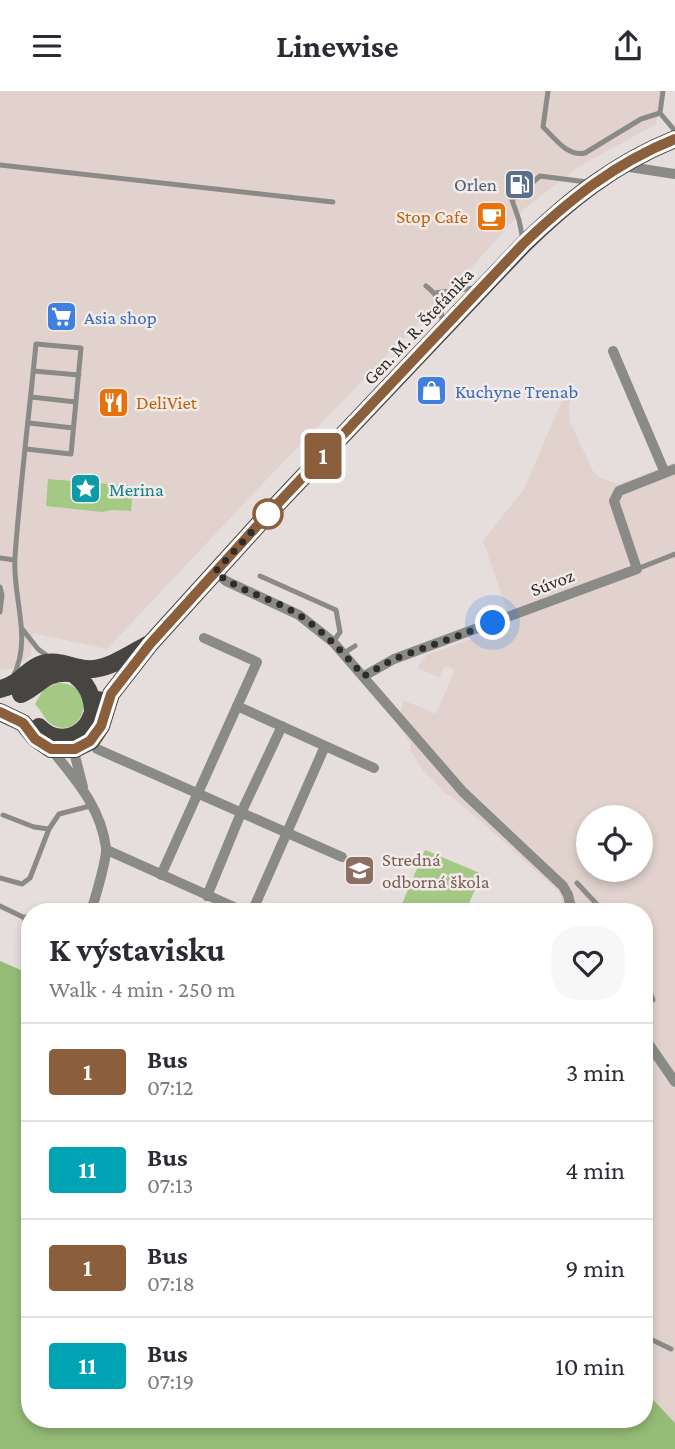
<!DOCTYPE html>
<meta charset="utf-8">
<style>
body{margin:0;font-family:"Crimson Pro",serif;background:#f7f7f7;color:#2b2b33;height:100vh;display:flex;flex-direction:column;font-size:26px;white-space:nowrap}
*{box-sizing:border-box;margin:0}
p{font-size:23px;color:#7c7c81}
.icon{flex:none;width:38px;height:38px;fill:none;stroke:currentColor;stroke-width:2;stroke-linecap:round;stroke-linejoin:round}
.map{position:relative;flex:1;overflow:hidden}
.sheet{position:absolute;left:21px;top:812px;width:632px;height:525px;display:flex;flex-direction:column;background:#fff;border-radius:28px;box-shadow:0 4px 10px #0003}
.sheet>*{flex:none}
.badge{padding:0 14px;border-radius:5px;font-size:24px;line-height:46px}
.buttons{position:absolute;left:576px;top:714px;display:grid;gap:14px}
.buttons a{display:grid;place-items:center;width:77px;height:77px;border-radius:50%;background:#fff;box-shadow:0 4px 10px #0003;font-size:35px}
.you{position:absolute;width:35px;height:35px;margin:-18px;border:5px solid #fff;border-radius:50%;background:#1a73e8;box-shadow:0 0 0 10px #1a73e833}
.map>.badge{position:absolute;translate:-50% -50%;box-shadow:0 0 0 4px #fff}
.round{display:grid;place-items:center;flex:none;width:74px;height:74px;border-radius:28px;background:#f7f7f7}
.head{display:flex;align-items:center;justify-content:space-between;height:119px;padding:0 28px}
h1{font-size:33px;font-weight:700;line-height:52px}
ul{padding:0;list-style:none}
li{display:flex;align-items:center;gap:21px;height:98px;padding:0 28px;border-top:2px solid #e1e1e2}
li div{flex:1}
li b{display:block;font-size:26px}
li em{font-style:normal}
li .badge{min-width:77px;font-weight:700;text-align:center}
header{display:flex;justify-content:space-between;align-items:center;height:91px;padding:0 28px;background:#fff;font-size:32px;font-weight:700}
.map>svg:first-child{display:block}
.built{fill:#e1d2cd;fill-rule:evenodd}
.green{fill:#a3c985}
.forest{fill:#95bc76}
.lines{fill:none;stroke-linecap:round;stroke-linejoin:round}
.service{stroke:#8a8a87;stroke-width:5}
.minor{stroke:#8a8a87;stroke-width:10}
.primary{stroke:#464541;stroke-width:18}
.line-casing{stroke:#fff;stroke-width:16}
.line{stroke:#8b5e3c;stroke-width:10}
.walk{stroke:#2f2d2c;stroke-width:7;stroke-dasharray:0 12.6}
.stop-dot{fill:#fff;stroke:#8b5e3c;stroke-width:3.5}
.labels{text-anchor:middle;stroke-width:5;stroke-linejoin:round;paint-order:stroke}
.service-label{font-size:19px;fill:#4e5e75;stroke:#f2ebe9;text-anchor:end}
.food-label{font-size:19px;fill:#c56008;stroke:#f2ebe9;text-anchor:end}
.shop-label{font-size:19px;fill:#366cbe;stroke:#f2ebe9;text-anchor:start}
.street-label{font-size:19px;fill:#2f2d2c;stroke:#f2ebe9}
.culture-label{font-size:19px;fill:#0d838f;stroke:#f2ebe9;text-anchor:start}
.education-label{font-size:19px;fill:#785e54;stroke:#f2ebe9;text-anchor:start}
</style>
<header><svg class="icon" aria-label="menu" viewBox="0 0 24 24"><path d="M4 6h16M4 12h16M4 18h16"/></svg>Linewise<svg class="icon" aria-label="share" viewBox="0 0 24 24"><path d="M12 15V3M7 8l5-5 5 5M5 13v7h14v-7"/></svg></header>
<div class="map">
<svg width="675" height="1358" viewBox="0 0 675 1358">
<rect width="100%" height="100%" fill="#e5dedc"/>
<!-- built -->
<path class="built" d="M 0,0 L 661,0 L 656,33 L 578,76 L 524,118 L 462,187 L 268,387 L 107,558 L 33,542 L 31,564 L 12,578 L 0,579 Z
M 567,303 L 573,303 L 569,313 L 570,331 L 594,382 L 601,387 L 619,393 L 675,371 L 675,1332 L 644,1299 L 644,821 L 568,821 L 558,800 L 484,733 L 451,705 L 447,704 L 423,679 L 410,659 L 411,653 L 398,634 L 403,609 L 436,623 L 455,579 L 445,575 L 439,586 L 417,577 L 427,564 L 471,548 L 462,544 L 473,535 L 507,519 L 483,450 L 524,398 L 559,316 ZM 588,726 L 640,726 L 640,779 L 588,779 Z"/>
<!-- green -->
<path class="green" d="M 48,388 L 133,395 L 131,420 L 112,419 L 102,421 L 46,415 Z
M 57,592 C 102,592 83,650 53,634 C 45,630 41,619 35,613 L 43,599 Z
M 425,759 L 482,783 L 465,821 L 415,821 L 401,815 Z"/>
<!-- forest -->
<path class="forest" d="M 0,870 L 30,883 L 30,1328 L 644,1328 L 644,1299 L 675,1332 L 675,1358 L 0,1358 Z"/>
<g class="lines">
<!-- service -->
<path class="service" d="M 548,0 L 543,36 C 555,47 567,66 585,62 L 641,28 L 660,22
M 663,0 L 660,22 L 675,40
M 0,74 L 333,111
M 523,149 L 519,129 L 512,109 L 540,85 L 587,91
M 426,195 C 440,205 442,216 442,233
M 435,202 L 474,197
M 33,280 L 79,284
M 31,306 L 76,311
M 29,332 L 73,337
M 0,467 L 15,469
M 637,478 L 675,463
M 260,485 L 336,519 L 340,541 L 333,551
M 0,496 L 2,504 L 0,521
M 23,539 L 38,558 L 50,567
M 344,562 L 355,555
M 13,586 C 33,546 12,507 15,466 C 20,395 29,324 36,253 L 81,257 L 71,363 L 26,358
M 3,724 L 34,736 L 49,738 L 59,723 L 94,714
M 0,787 L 22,793 L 30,787 L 49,738
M 577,792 L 604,821
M 0,815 L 27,828
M 644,885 L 653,909
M 644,1245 L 671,1258"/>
<!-- minor -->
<path class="minor" d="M 623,75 L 675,83
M 613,260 L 665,382
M 215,481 L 226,490 L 299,524 L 333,551 L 463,701 L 563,795 L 568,804 L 572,821
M 364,585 L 394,568 L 637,478 L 614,410 L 619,400 L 675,378
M 237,615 L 374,677
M 75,654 L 75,665 L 83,696
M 51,658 C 75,688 101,716 106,757 C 107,770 95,806 91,821
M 97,658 L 342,766
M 107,759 L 245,821
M 161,784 L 257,571 L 204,547
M 207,805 L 241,722 L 282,635
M 252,821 L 325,655
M 27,828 L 30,829
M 644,946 L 675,991"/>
<!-- primary -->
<path class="primary" d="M 64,576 C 82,588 92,597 93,620
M 0,598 C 22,593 26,578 42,573 C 57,568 71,577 86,578 C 106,580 129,564 147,554
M 21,603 C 41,594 44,580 70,582
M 0,621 L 23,632 L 35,647 L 51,658 L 75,658 L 91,650 L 101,635 L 111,603 L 150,553 L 267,424 L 523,154 C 569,109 615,72 675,48
M 39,636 C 52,650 74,651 87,634 C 92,627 94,617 98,609"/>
</g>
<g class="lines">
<defs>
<path id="line" d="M 0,621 L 23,632 L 35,648 L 51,658 L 75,658 L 90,650 L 101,635 L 111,603 L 150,553 L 267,424 L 523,153 C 569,109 615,72 675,48"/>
</defs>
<!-- line casing -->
<use href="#line" class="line-casing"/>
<!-- line -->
<use href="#line" class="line"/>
<!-- walk -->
<path class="walk" d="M 268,423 L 215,481 C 236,498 263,505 287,517 C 318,533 341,560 364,585 L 394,568 L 493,532"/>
</g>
<!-- icons -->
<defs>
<symbol id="fuel-square" viewBox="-11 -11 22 22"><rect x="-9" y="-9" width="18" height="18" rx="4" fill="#5c6f8a" stroke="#f2ebe9"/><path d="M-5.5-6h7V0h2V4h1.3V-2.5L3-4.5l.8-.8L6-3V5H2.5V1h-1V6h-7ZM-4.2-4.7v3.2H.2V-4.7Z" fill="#fff"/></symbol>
<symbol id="cafe-square" viewBox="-11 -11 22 22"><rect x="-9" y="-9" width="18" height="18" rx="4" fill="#e8710a" stroke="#f2ebe9"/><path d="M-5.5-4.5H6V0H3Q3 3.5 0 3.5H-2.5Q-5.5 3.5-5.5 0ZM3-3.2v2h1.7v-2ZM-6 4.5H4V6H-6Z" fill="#fff"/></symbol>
<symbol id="supermarket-square" viewBox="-11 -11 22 22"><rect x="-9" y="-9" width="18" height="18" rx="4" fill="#3f7fe0" stroke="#f2ebe9"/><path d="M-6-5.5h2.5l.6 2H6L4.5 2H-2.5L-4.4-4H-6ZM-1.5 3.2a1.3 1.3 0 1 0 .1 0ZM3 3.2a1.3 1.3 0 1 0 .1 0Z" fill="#fff"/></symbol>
<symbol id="shop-square" viewBox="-11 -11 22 22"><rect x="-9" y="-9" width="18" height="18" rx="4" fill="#3f7fe0" stroke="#f2ebe9"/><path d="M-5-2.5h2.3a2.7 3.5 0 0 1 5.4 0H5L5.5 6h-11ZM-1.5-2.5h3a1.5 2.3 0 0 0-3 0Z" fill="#fff"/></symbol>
<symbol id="restaurant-square" viewBox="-11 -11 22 22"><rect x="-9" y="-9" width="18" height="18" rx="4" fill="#e8710a" stroke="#f2ebe9"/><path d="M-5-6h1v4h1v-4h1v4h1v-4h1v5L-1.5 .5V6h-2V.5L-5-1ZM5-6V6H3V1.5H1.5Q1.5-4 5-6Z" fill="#fff"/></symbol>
<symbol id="sight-square" viewBox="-11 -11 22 22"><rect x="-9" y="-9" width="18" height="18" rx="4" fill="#0f9aa8" stroke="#f2ebe9"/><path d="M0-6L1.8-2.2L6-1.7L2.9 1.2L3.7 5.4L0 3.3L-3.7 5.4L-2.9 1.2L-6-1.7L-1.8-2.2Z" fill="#fff"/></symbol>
<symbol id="school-square" viewBox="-11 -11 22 22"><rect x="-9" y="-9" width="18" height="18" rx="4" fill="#8d6e63" stroke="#f2ebe9"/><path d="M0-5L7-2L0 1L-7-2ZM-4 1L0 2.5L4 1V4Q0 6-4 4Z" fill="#fff"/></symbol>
</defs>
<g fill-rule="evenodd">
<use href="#fuel-square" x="502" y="76" width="35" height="35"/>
<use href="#cafe-square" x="474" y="108" width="35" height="35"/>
<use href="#supermarket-square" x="44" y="208" width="35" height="35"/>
<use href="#shop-square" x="414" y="282" width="35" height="35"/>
<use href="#restaurant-square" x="96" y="294" width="35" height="35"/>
<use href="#sight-square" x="68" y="380" width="35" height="35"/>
<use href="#school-square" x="342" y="762" width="35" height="35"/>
</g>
<!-- markers -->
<circle class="stop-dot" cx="268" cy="423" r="14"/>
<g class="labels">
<!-- service labels -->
<g class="service-label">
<text x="497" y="100">Orlen</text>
</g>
<!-- food labels -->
<g class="food-label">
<text x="468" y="132">Stop Cafe</text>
<text x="136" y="318" text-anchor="start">DeliViet</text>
</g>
<!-- shop labels -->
<g class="shop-label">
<text x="84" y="233">Asia shop</text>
<text x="455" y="307">Kuchyne Trenab</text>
</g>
<!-- street labels -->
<g class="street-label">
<text transform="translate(418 235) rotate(-47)" y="7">Gen. M. R. Štefánika</text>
<text transform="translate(552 491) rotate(-21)" y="7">Súvoz</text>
</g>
<!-- culture labels -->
<g class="culture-label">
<text x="109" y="405">Merina</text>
</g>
<!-- education labels -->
<g class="education-label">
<text x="382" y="775">Stredná<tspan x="382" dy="22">odborná škola</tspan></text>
</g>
</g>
</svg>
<div class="buttons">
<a><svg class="icon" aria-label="locate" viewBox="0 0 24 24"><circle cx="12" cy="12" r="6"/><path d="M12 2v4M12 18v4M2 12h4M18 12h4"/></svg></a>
</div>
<div class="you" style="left:493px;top:532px"></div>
<b class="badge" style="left:323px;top:365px;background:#8b5e3c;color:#fff">1</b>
<section class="sheet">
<div class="head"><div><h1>K výstavisku</h1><p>Walk · 4 min · 250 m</p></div><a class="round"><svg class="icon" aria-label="heart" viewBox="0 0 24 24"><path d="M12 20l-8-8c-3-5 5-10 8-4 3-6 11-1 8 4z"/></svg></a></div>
<ul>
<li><span class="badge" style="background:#8b5e3c;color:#fff">1</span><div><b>Bus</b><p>07:12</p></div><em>3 min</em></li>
<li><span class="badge" style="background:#00a3b4;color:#fff">11</span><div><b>Bus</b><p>07:13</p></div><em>4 min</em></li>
<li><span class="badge" style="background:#8b5e3c;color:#fff">1</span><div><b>Bus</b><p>07:18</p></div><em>9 min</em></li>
<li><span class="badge" style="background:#00a3b4;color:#fff">11</span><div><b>Bus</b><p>07:19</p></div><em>10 min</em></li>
</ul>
</section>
</div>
